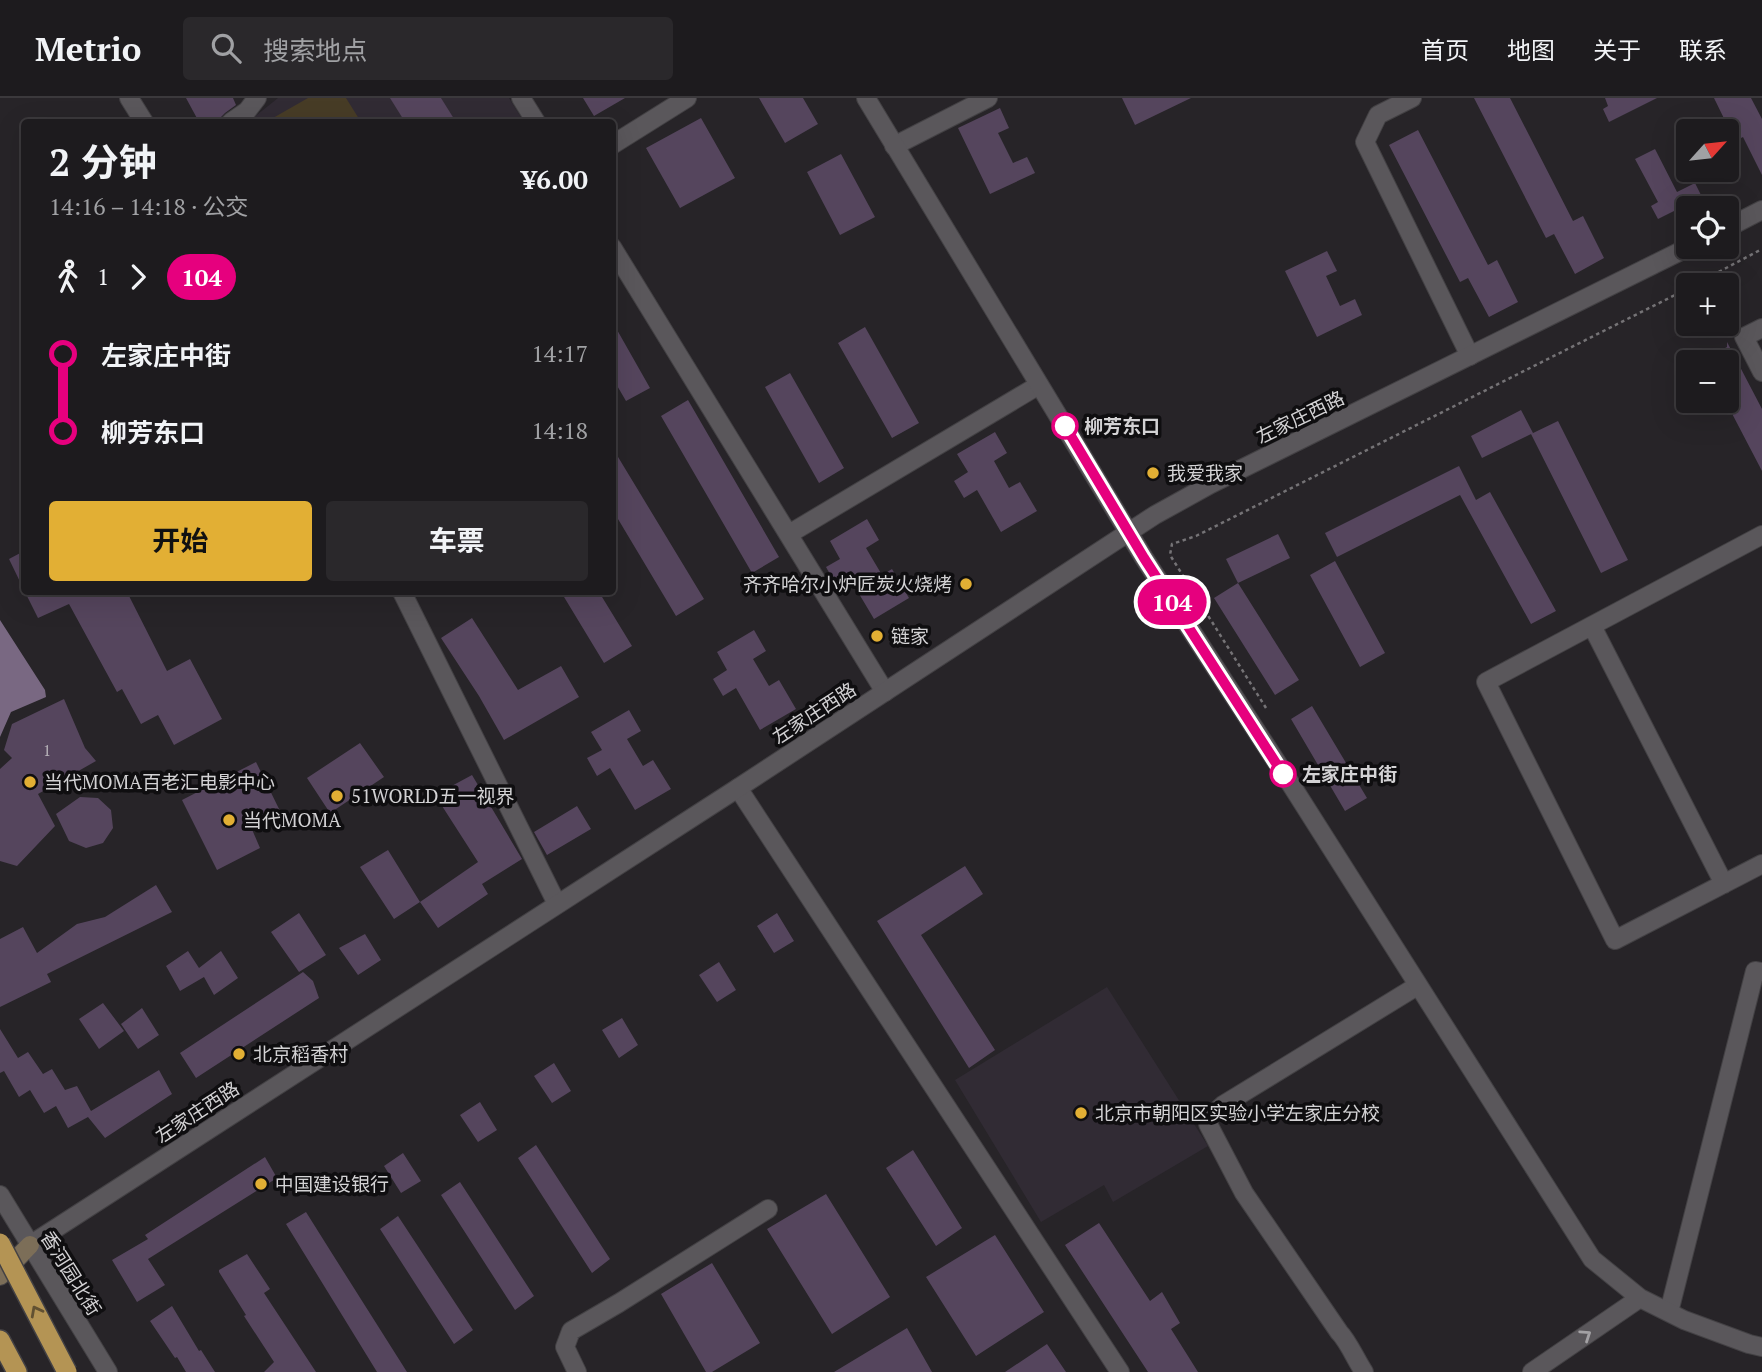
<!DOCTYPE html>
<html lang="zh">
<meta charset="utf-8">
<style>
body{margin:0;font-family:"PT Serif","Noto Sans SC",serif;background:#2a282b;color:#f1f3f6;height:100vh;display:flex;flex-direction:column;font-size:26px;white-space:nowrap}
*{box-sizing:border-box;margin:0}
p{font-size:23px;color:#a0a1a4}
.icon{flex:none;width:38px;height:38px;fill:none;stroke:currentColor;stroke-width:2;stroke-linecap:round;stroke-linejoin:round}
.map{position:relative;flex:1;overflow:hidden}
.details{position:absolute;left:21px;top:21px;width:595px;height:476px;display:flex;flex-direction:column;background:#1d1b1e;border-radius:7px;box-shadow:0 7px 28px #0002,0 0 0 2px #3b393c}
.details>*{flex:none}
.badge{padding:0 14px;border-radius:23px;font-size:24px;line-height:46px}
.needle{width:46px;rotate:63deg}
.buttons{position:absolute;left:1676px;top:21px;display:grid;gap:14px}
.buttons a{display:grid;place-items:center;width:63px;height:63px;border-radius:7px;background:#1d1b1e;box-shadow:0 7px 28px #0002,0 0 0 2px #3b393c;font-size:35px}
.map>.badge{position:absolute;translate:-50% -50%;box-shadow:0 0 0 4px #fff}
.legs{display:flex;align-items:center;gap:10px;height:77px;padding:0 28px;font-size:23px}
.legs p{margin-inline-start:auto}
.headline{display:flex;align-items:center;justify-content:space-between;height:119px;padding:0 28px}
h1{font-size:38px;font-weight:700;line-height:52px}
.cta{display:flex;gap:14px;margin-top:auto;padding:14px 28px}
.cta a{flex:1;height:80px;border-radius:7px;background:#e2af34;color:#111;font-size:28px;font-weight:700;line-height:80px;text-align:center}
.cta a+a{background:#2a282b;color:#f1f3f6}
ul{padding:0 28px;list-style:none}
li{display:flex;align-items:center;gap:24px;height:77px;font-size:26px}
li i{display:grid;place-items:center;width:10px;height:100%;margin:0 9px;background:currentColor}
li i::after{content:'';width:18px;height:18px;margin:-9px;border:5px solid;border-radius:50%;background:#1d1b1e}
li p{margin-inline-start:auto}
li:first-child i{background:linear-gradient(#0000 50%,currentColor 0)}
li:last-child i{background:linear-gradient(currentColor 50%,#0000 0)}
header{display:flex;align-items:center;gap:42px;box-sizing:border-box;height:98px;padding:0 35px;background:#1d1b1e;border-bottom:2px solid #3b393c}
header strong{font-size:33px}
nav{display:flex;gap:38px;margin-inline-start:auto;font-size:24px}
.search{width:490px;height:63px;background:#2a282b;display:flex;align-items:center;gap:18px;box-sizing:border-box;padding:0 24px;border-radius:7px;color:#a0a1a4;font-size:26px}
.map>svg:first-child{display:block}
.built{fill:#312b34}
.green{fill:#473c26}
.water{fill:#796882}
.building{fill:#55455d}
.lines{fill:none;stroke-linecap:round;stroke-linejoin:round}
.minor-casing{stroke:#434144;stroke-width:20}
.tertiary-casing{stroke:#434144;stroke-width:20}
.secondary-casing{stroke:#434144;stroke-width:20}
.trunk-casing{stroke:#434144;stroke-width:22}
.path{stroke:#757376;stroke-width:2.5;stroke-dasharray:3.5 3.5;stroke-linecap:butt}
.minor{stroke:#5a575b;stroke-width:18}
.tertiary{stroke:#5a575b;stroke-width:18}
.secondary{stroke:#7c6e58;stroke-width:18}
.trunk{stroke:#b49454;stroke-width:19}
.trunk-bridge-casing{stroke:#434144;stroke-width:22;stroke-linecap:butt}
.trunk-bridge{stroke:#b49454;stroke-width:19}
.oneway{stroke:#625132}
.oneway2{stroke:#a3a1a4}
.line-1-casing{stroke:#fff;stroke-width:16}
.line-1{stroke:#e6007e;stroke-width:10}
.stop-1-dot{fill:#fff;stroke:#e6007e;stroke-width:3.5}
.poi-dot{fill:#e2af34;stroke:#0f0e10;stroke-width:2.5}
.labels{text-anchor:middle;stroke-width:7;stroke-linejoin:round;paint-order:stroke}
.number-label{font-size:16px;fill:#b4afb6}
.street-label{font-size:19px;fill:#d3d2d4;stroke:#0f0e10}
.stop-label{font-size:19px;font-weight:bold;fill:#d3d2d4;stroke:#0f0e10;text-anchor:start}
.poi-label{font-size:19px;fill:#d3d2d4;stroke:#0f0e10;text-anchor:start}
</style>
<header>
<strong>Metrio</strong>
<div class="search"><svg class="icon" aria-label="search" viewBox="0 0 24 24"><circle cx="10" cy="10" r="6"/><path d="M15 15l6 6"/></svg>搜索地点</div>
<nav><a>首页</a><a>地图</a><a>关于</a><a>联系</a></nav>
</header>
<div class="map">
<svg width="1762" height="1274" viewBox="0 0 1762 1274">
<rect width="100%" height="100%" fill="#272428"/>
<!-- built -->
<path class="built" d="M 278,0 L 509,0 L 524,24 L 248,24 Z
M 1107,889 L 1208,1048 L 1113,1104 L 1104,1087 L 1041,1124 L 955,982 Z"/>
<!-- green -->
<path class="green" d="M 308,0 L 346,0 L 361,24 L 266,24 Z"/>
<!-- water -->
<path class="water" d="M 0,522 L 45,592 L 46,599 L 11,614 L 0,639 Z"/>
<!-- building -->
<path class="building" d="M 186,0 L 233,0 L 236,7 L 225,15 L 220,20 L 213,24 L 199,24 Z
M 390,0 L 441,0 L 456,24 L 405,24 Z
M 583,0 L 625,0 L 594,18 Z
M 759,0 L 803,0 L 818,26 L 785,45 Z
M 1122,0 L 1191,0 L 1135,27 Z
M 1474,0 L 1510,0 L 1573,123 L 1583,118 L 1604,160 L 1575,176 L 1554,136 L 1546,140 Z
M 1605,0 L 1657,0 L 1609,24 L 1603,11 L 1608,8 Z
M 1714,0 L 1751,0 L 1762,21 L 1762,77 L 1743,39 L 1735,43 Z
M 1000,10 L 1009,30 L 998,35 L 1013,65 L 1027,59 L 1035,75 L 990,96 L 958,30 Z
M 701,20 L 735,80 L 680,110 L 646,50 Z
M 1418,32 L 1488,167 L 1497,162 L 1518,204 L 1489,219 L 1468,180 L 1460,184 L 1389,47 Z
M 1655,51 L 1677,94 L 1695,85 L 1702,99 L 1658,121 L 1651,108 L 1658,104 L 1635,61 Z
M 841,56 L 875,119 L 840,137 L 807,74 Z
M 1327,153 L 1337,173 L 1326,178 L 1340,208 L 1355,201 L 1362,217 L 1317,239 L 1285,173 Z
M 612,223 L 650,290 L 626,303 L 612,279 Z
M 865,229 L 919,325 L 892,340 L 838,245 Z
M 1727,244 L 1762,311 L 1762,373 L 1727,306 L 1727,264 L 1698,264 L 1727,249 Z
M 790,275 L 844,370 L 819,385 L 765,289 Z
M 688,302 L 779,459 L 752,475 L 661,318 Z
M 1521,312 L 1533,335 L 1482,360 L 1471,338 Z
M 1558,323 L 1628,462 L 1601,475 L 1531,336 Z
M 995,334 L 1007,355 L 994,363 L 1009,390 L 1020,384 L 1037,413 L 1001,434 L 977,392 L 964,400 L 954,383 L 968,374 L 957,356 Z
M 612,349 L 704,501 L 676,518 L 612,411 Z
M 1459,368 L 1476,402 L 1490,394 L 1556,513 L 1531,526 L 1460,397 L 1337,459 L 1325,435 Z
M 867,421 L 879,442 L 866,450 L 882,477 L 892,471 L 909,500 L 874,521 L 849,479 L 836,487 L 826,469 L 840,461 L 830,443 Z
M 1278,436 L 1290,460 L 1238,485 L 1226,461 Z
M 24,453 L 24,492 L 9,461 Z
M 1335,463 L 1385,555 L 1360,569 L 1310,477 Z
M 1238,485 L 1299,582 L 1275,597 L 1214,500 Z
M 25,494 L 127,494 L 167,573 L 190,561 L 222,621 L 174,647 L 158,617 L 141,626 L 122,591 L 117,594 L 69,506 L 38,520 Z
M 561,494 L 599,494 L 632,548 L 604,565 Z
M 472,520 L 518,592 L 561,568 L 579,599 L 504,642 L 479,598 L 441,540 Z
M 754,532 L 766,553 L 753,561 L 769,588 L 779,582 L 796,611 L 760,632 L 736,590 L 723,598 L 713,581 L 727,572 L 717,554 Z
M 64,601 L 85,650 L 96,663 L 38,696 L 55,728 L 17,768 L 0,763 L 0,671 L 12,660 L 4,652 L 12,626 Z
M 1312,608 L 1367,700 L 1345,713 L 1291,621 Z
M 629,612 L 641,633 L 627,641 L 643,668 L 653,662 L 671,691 L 635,712 L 610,670 L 597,678 L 587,660 L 602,652 L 591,634 Z
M 360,645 L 384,679 L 330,715 L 307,680 Z
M 256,664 L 281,715 L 251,729 L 260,750 L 217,772 L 182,702 Z
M 472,677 L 522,761 L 482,786 L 488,796 L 438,830 L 420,804 L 478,764 L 435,697 Z
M 80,699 L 98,700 L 111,712 L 113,730 L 103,745 L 86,750 L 69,743 L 56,716 Z
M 577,708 L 591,731 L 547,757 L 534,734 Z
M 388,752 L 420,804 L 394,821 L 360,769 Z
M 965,768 L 983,796 L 921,837 L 995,952 L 969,970 L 877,823 Z
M 156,787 L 172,814 L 47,876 L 51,884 L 0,909 L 0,841 L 23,829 L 37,855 L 77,826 L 105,819 Z
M 299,815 L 326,857 L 299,874 L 271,834 Z
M 777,815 L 794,843 L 774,855 L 757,828 Z
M 365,836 L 381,862 L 358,877 L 339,850 Z
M 188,853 L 199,870 L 221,853 L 238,880 L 214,897 L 204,879 L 180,893 L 166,868 Z
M 719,864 L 736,892 L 717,904 L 699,877 Z
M 303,874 L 313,883 L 319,900 L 196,980 L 180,955 Z
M 103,905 L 124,933 L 99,951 L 79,921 Z
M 142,910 L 159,937 L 138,951 L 121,926 Z
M 622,920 L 638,947 L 619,960 L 602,932 Z
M 0,931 L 18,960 L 28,954 L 43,976 L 52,971 L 65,992 L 77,988 L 91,1013 L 159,972 L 172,996 L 105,1040 L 88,1019 L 68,1030 L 56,1008 L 44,1015 L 30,992 L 19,999 L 4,973 L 0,975 Z
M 554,965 L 571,993 L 552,1005 L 534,978 Z
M 480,1004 L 497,1032 L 478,1044 L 460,1017 Z
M 536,1047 L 610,1161 L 592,1175 L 518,1060 Z
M 913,1052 L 962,1130 L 936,1148 L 886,1070 Z
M 403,1055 L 421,1083 L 401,1095 L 384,1068 Z
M 265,1059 L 277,1080 L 148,1161 L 165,1187 L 137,1204 L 112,1162 L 148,1141 L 145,1137 Z
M 460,1084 L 534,1198 L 515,1212 L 441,1097 Z
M 826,1096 L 890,1199 L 832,1236 L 767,1131 Z
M 306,1114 L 333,1157 L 407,1274 L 377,1274 L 286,1126 Z
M 398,1118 L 473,1232 L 454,1246 L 380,1131 Z
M 1099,1125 L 1150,1203 L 1162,1194 L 1180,1225 L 1171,1231 L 1198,1274 L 1148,1274 L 1065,1147 Z
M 995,1137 L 1044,1214 L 976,1258 L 926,1179 Z
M 247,1156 L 270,1191 L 264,1195 L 316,1274 L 264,1274 L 274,1264 L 244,1218 L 246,1217 L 219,1174 L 219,1172 Z
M 712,1165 L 760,1245 L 712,1274 L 706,1274 L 661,1196 Z
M 172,1208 L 199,1253 L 201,1252 L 215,1274 L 186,1274 L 177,1259 L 175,1260 L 150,1223 Z
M 907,1230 L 932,1274 L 834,1274 Z
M 1047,1246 L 1066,1274 L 1005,1274 Z"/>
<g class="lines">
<defs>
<path id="minor" d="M 129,0 L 144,24
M 521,0 L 536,24
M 1412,0 L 1378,17 L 1365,44 L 1470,258
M 231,24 L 247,13 L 257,0
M 612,47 L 687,0
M 894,48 L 988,0
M 612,149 L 885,594
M 1762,230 L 1744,239 L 1762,274
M 789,436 L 1039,287
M 1762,437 L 1486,584 L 1615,842 L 1762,766
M 402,494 L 557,806
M 1592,528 L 1724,786
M 738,690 L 1120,1274
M 1669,1214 L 1755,873 L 1762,874
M 577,1274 L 565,1249 L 571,1233 L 619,1205 L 768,1111
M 1364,1274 C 1356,1262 1348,1243 1339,1234 L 1244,1095 L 1208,1026 L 1210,1019 L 1223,1007 L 1417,888"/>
<path id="tertiary" d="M 866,0 L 1144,460 L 1285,677 L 1592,1161 L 1640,1200 L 1684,1222 L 1749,1246 L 1762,1249
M 1727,130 L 1762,112
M 0,1097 L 108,1274
M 30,1147 L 738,690 L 1155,417 L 1211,386 L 1689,149
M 1532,1274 L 1640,1200"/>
<path id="secondary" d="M 0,1178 L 30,1147"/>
<path id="trunk" d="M 0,1242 L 17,1274"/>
</defs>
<!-- minor casing -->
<use href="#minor" class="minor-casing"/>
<!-- tertiary casing -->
<use href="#tertiary" class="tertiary-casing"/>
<!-- secondary casing -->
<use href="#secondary" class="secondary-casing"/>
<!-- trunk casing -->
<use href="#trunk" class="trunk-casing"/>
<!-- path -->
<path class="path" d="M 1694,187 L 1762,151
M 1266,610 L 1170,457 L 1172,446 L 1196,438 L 1689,190"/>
<!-- minor -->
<use href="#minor" class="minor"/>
<!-- tertiary -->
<use href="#tertiary" class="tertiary"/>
<!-- secondary -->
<use href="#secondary" class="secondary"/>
<!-- trunk -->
<use href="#trunk" class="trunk"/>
<defs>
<path id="trunk-bridge" d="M 0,1145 L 67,1274"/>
</defs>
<!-- trunk-bridge casing -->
<use href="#trunk-bridge" class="trunk-bridge-casing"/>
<!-- trunk-bridge -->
<use href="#trunk-bridge" class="trunk-bridge"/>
</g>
<!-- one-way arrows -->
<defs><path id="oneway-chevron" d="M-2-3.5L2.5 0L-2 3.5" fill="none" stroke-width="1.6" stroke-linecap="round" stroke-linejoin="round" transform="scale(1.75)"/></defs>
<use class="oneway" href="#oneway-chevron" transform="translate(36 1213) rotate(-118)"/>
<use class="oneway2" href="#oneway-chevron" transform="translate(1586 1237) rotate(-34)"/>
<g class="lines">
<defs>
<path id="line-1" d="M 1065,328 L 1144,460 L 1283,676"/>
</defs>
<!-- line-1 casing -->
<use href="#line-1" class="line-1-casing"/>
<!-- line-1 -->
<use href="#line-1" class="line-1"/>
</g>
<!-- markers -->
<g class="stop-1-dot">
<circle cx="1065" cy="328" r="12"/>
<circle cx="1283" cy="676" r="12"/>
</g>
<g class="poi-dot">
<circle cx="1153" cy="375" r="7"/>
<circle cx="966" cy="486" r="7"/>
<circle cx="877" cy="538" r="7"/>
<circle cx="30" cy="684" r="7"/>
<circle cx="337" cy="698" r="7"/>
<circle cx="229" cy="722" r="7"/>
<circle cx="239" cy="956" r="7"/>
<circle cx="1081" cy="1015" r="7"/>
<circle cx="261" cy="1086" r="7"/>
</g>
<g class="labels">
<!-- number labels -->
<g class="number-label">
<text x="47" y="658">1</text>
</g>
<!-- street labels -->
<g class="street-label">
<text transform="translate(1300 319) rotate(-26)" y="7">左家庄西路</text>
<text transform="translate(814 615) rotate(-33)" y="7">左家庄西路</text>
<text transform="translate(197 1014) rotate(-33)" y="7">左家庄西路</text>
<text transform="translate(71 1175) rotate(58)" y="7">香河园北街</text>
</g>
<!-- stop labels -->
<g class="stop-label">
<text x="1084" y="335">柳芳东口</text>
<text x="1302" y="683">左家庄中街</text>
</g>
<!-- poi labels -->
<g class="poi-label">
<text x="1167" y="382">我爱我家</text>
<text x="952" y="493" text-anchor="end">齐齐哈尔小炉匠炭火烧烤</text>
<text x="891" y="545">链家</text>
<text x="44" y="691">当代MOMA百老汇电影中心</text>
<text x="351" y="705">51WORLD五一视界</text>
<text x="243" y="729">当代MOMA</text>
<text x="253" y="963">北京稻香村</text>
<text x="1095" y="1022">北京市朝阳区实验小学左家庄分校</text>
<text x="275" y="1093">中国建设银行</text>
</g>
</g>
</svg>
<div class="buttons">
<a><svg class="needle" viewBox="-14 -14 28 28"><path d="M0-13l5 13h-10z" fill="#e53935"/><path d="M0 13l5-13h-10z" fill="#a0a1a4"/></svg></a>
<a><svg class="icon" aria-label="locate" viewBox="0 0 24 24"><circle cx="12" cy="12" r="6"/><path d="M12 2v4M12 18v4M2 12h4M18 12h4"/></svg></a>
<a>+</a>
<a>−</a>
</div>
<b class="badge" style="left:1172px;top:504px;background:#e6007e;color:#fff">104</b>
<section class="details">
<div class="headline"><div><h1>2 分钟</h1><p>14:16 – 14:18 · 公交</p></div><b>¥6.00</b></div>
<div class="legs"><svg class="icon" aria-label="walk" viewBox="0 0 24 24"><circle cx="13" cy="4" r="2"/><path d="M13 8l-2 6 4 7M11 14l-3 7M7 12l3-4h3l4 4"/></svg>1<svg class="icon" aria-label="forward" viewBox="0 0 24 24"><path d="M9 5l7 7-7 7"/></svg><b class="badge" style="background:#e6007e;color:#fff">104</b></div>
<ul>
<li><i style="color:#e6007e"></i><b>左家庄中街</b><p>14:17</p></li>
<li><i style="color:#e6007e"></i><b>柳芳东口</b><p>14:18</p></li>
</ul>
<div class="cta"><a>开始</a><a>车票</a></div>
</section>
</div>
